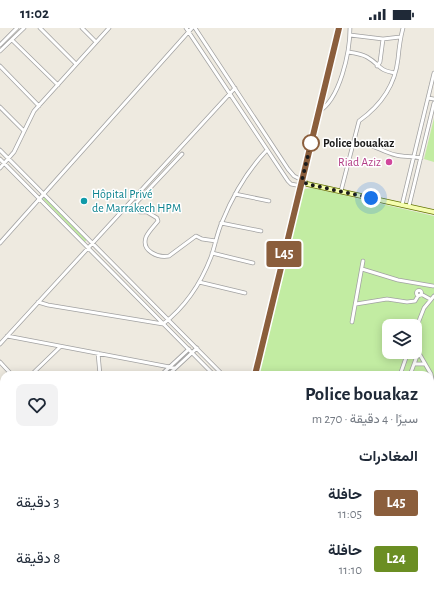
<!DOCTYPE html>
<html lang="ar">
<meta charset="utf-8">
<style>
body{margin:0;font-family:"Alegreya Sans",Vazirmatn,sans-serif;background:#f2f2f3;color:#1f2937;direction:rtl;height:100vh;display:flex;flex-direction:column;font-size:15px;white-space:nowrap}
*{box-sizing:border-box;margin:0}
p{font-size:13px;color:#747a83}
.icon{flex:none;width:22px;height:22px;fill:none;stroke:currentColor;stroke-width:2;stroke-linecap:round;stroke-linejoin:round}
.map{position:relative;flex:1;overflow:hidden;direction:ltr}
.details{position:absolute;left:0px;top:343px;width:434px;height:224px;display:flex;flex-direction:column;background:#fff;border-radius:12px 12px 0 0;box-shadow:0 2px 10px #0003;direction:rtl}
.details>*{flex:none}
.badge{padding:0 8px;border-radius:3px;font-size:14px;line-height:26px}
.tools{position:absolute;left:382px;top:291px;display:grid;gap:8px}
.tools a{display:grid;place-items:center;width:40px;height:40px;border-radius:8px;background:#fff;box-shadow:0 2px 10px #0003;font-size:20px}
.you{position:absolute;width:20px;height:20px;margin:-10px;border:3px solid #fff;border-radius:50%;background:#1a73e8;box-shadow:0 0 0 6px #1a73e833}
.map>.badge{position:absolute;translate:-50% -50%;box-shadow:0 0 0 2px #fff}
h2{padding:0 16px;font-size:15px;line-height:36px}
.round{display:grid;place-items:center;flex:none;width:42px;height:42px;border-radius:8px;background:#f2f2f3}
.head{display:flex;align-items:center;justify-content:space-between;height:68px;padding:0 16px}
h1{font-size:19px;font-weight:600;line-height:30px}
ul{padding:0;list-style:none}
li{display:flex;align-items:center;gap:12px;height:56px;padding:0 16px}
li div{flex:1}
li b{display:block;font-size:15px}
li em{font-style:normal}
li .badge{min-width:44px;font-weight:700;text-align:center}
.status{display:flex;justify-content:space-between;align-items:center;height:28px;padding:0 20px;background:#fff;direction:ltr}
.status svg{height:11px;fill:currentColor}
.map>svg:first-child{display:block}
.grass{fill:#c2eca2;fill-rule:evenodd}
.lines{fill:none;stroke-linecap:round;stroke-linejoin:round}
.street-casing{stroke:#a2a2a2;stroke-width:4.5}
.secondary-casing{stroke:#627400;stroke-width:5.5}
.primary-casing{stroke:#926a00;stroke-width:6}
.street{stroke:#fff;stroke-width:3}
.secondary{stroke:#f5fdaf;stroke-width:4}
.primary{stroke:#ffd693;stroke-width:4.5}
.line-casing{stroke:#fff;stroke-width:9}
.line{stroke:#8b5e3c;stroke-width:6}
.walk{stroke:#1b1b1b;stroke-width:4;stroke-dasharray:0 7.2}
.stop-dot{fill:#fff;stroke:#8b5e3c;stroke-width:2}
.hotel-dot{fill:#d1479c;stroke:#fff;stroke-width:1.5}
.culture-dot{fill:#0f9aa8;stroke:#fff;stroke-width:1.5}
.labels{text-anchor:middle;stroke-width:3;stroke-linejoin:round;paint-order:stroke}
.stop-label{font-size:12px;font-weight:bold;fill:#1b1b1b;stroke:#fff;text-anchor:start}
.hotel-label{font-size:12px;fill:#b23c85;stroke:#fff;text-anchor:end}
.culture-label{font-size:12px;fill:#0d838f;stroke:#fff;text-anchor:start}
</style>
<div class="status"><b>11:02</b><svg viewBox="0 0 49 12"><path d="M0 12V9h3v3zM5 12V6h3v6zM10 12V3h3v9zM15 12V0h3v12zM26 1h20v11H26zM47 4h2v5h-2z"/></svg></div>
<div class="map">
<svg width="434" height="567" viewBox="0 0 434 567">
<rect width="100%" height="100%" fill="#eeeae0"/>
<!-- grass -->
<path class="grass" d="M 434,90 L 434,134 L 424,131 Z
M 312,160 L 434,188 L 434,567 L 207,567 L 208,563 L 430,563 L 430,347 L 259,347 L 304,161 ZM 389,298 L 415,298 L 415,324 L 389,324 Z
M 45,169 L 87,211 L 85,214 L 43,171 Z"/>
<g class="lines">
<defs>
<path id="street" d="M 40,0 L 76,36
M 82,0 L 96,14
M 186,0 L 288,153 L 291,156 L 301,158
M 195,0 L 288,141 L 294,148 L 302,152
M 350,7 L 383,11 L 400,9
M 12,12 L 58,57
M 0,17 L 17,0
M 0,23 L 24,0
M 348,24 C 355,25 362,26 367,29 C 381,37 377,42 395,45
M 0,38 L 39,78
M 377,38 L 380,34 L 383,11
M 428,70 L 434,71
M 0,79 L 24,103
M 318,84 C 340,72 350,24 350,0
M 353,115 C 370,113 381,124 396,127 C 403,129 411,128 421,130
M 0,122 L 223,347
M 182,126 L 136,175 L 140,184 L 147,184 L 157,190 L 158,193 C 154,198 148,204 146,209 C 141,223 158,230 169,228 L 196,208 L 202,211 L 216,213
M 0,131 L 214,347
M 0,140 L 14,124 L 34,83 L 109,0
M 341,163 L 359,93 C 380,78 395,58 398,31 C 399,20 400,11 403,0
M 235,166 L 269,173
M 402,177 L 434,45
M 409,178 L 434,75
M 221,195 L 261,203
M 0,215 L 192,0
M 212,225 L 253,235
M 362,241 L 398,252 L 433,258
M 199,254 L 245,265
M416.5 265a2.5 2.5 0 1 1 5 0a2.5 2.5 0 1 1-5 0Z
M 421,266 L 430,271
M 38,274 L 48,277 L 163,296 C 185,279 201,255 211,229 C 215,218 217,205 222,194 C 233,167 247,143 267,122
M 356,276 L 387,271 L 407,274 L 415,273 L 418,268
M 352,294 L 363,233
M 415,303 L 424,280 L 434,268
M 7,308 L 175,340
M 0,316 L 235,60
M 98,325 L 100,347
M 0,334 L 12,347
M 414,336 L 425,336
M 31,347 L 60,319
M 161,347 L 189,321
M 168,347 L 197,320
M 400,347 L 408,324
M 410,347 L 417,328 L 420,327 L 431,346 L 434,360
M 0,376 L 4,373
M 431,404 L 434,388
M 0,428 L 4,432
M 430,440 L 430,446
M 0,446 L 4,451
M 0,482 L 4,478
M 0,504 L 4,500
M 0,509 L 4,505
M 0,539 L 4,541
M 311,563 L 322,566 L 334,565
M 333,563 L 337,567 L 341,563
M 355,563 L 361,567
M 24,567 L 25,563
M 134,567 L 138,563
M 188,567 L 189,563
M 284,567 L 285,563
M 287,567 L 288,563
M 371,567 L 387,563"/>
<path id="secondary" d="M 302,152 L 307,156 L 434,184"/>
<path id="primary" d="M 255,347 L 339,0
M 202,567 L 203,563"/>
</defs>
<!-- street casing -->
<use href="#street" class="street-casing"/>
<!-- secondary casing -->
<use href="#secondary" class="secondary-casing"/>
<!-- primary casing -->
<use href="#primary" class="primary-casing"/>
<!-- street -->
<use href="#street" class="street"/>
<!-- secondary -->
<use href="#secondary" class="secondary"/>
<!-- primary -->
<use href="#primary" class="primary"/>
</g>
<g class="lines">
<defs>
<path id="line" d="M 255,347 L 339,0"/>
</defs>
<!-- line casing -->
<use href="#line" class="line-casing"/>
<!-- line -->
<use href="#line" class="line"/>
<!-- walk -->
<path class="walk" d="M 311,115 L 302,152 L 307,156 L 371,170"/>
</g>
<!-- markers -->
<circle class="stop-dot" cx="311" cy="115" r="8"/>
<circle class="hotel-dot" cx="389" cy="134" r="4"/>
<circle class="culture-dot" cx="84" cy="173" r="4"/>
<g class="labels">
<!-- stop labels -->
<g class="stop-label">
<text x="323" y="119">Police bouakaz</text>
</g>
<!-- hotel labels -->
<g class="hotel-label">
<text x="381" y="138">Riad Aziz</text>
</g>
<!-- culture labels -->
<g class="culture-label">
<text x="92" y="170">Hôpital Privé<tspan x="92" dy="14">de Marrakech HPM</tspan></text>
</g>
</g>
</svg>
<div class="tools">
<a><svg class="icon" aria-label="layers" viewBox="0 0 24 24"><path d="M12 4l9 5-9 5-9-5zM3 14l9 5 9-5"/></svg></a>
</div>
<div class="you" style="left:371px;top:170px"></div>
<b class="badge" style="left:284px;top:226px;background:#8b5e3c;color:#fff">L45</b>
<section class="details">
<div class="head"><div><h1>Police bouakaz</h1><p>سيرًا · 4 دقيقة · 270 m</p></div><a class="round"><svg class="icon" aria-label="heart" viewBox="0 0 24 24"><path d="M12 20l-8-8c-3-5 5-10 8-4 3-6 11-1 8 4z"/></svg></a></div>
<h2>المغادرات</h2>
<ul>
<li><span class="badge" style="background:#8b5e3c;color:#fff">L45</span><div><b>حافلة</b><p>11:05</p></div><em>3 دقيقة</em></li>
<li><span class="badge" style="background:#6b8e23;color:#fff">L24</span><div><b>حافلة</b><p>11:10</p></div><em>8 دقيقة</em></li>
</ul>
</section>
</div>
